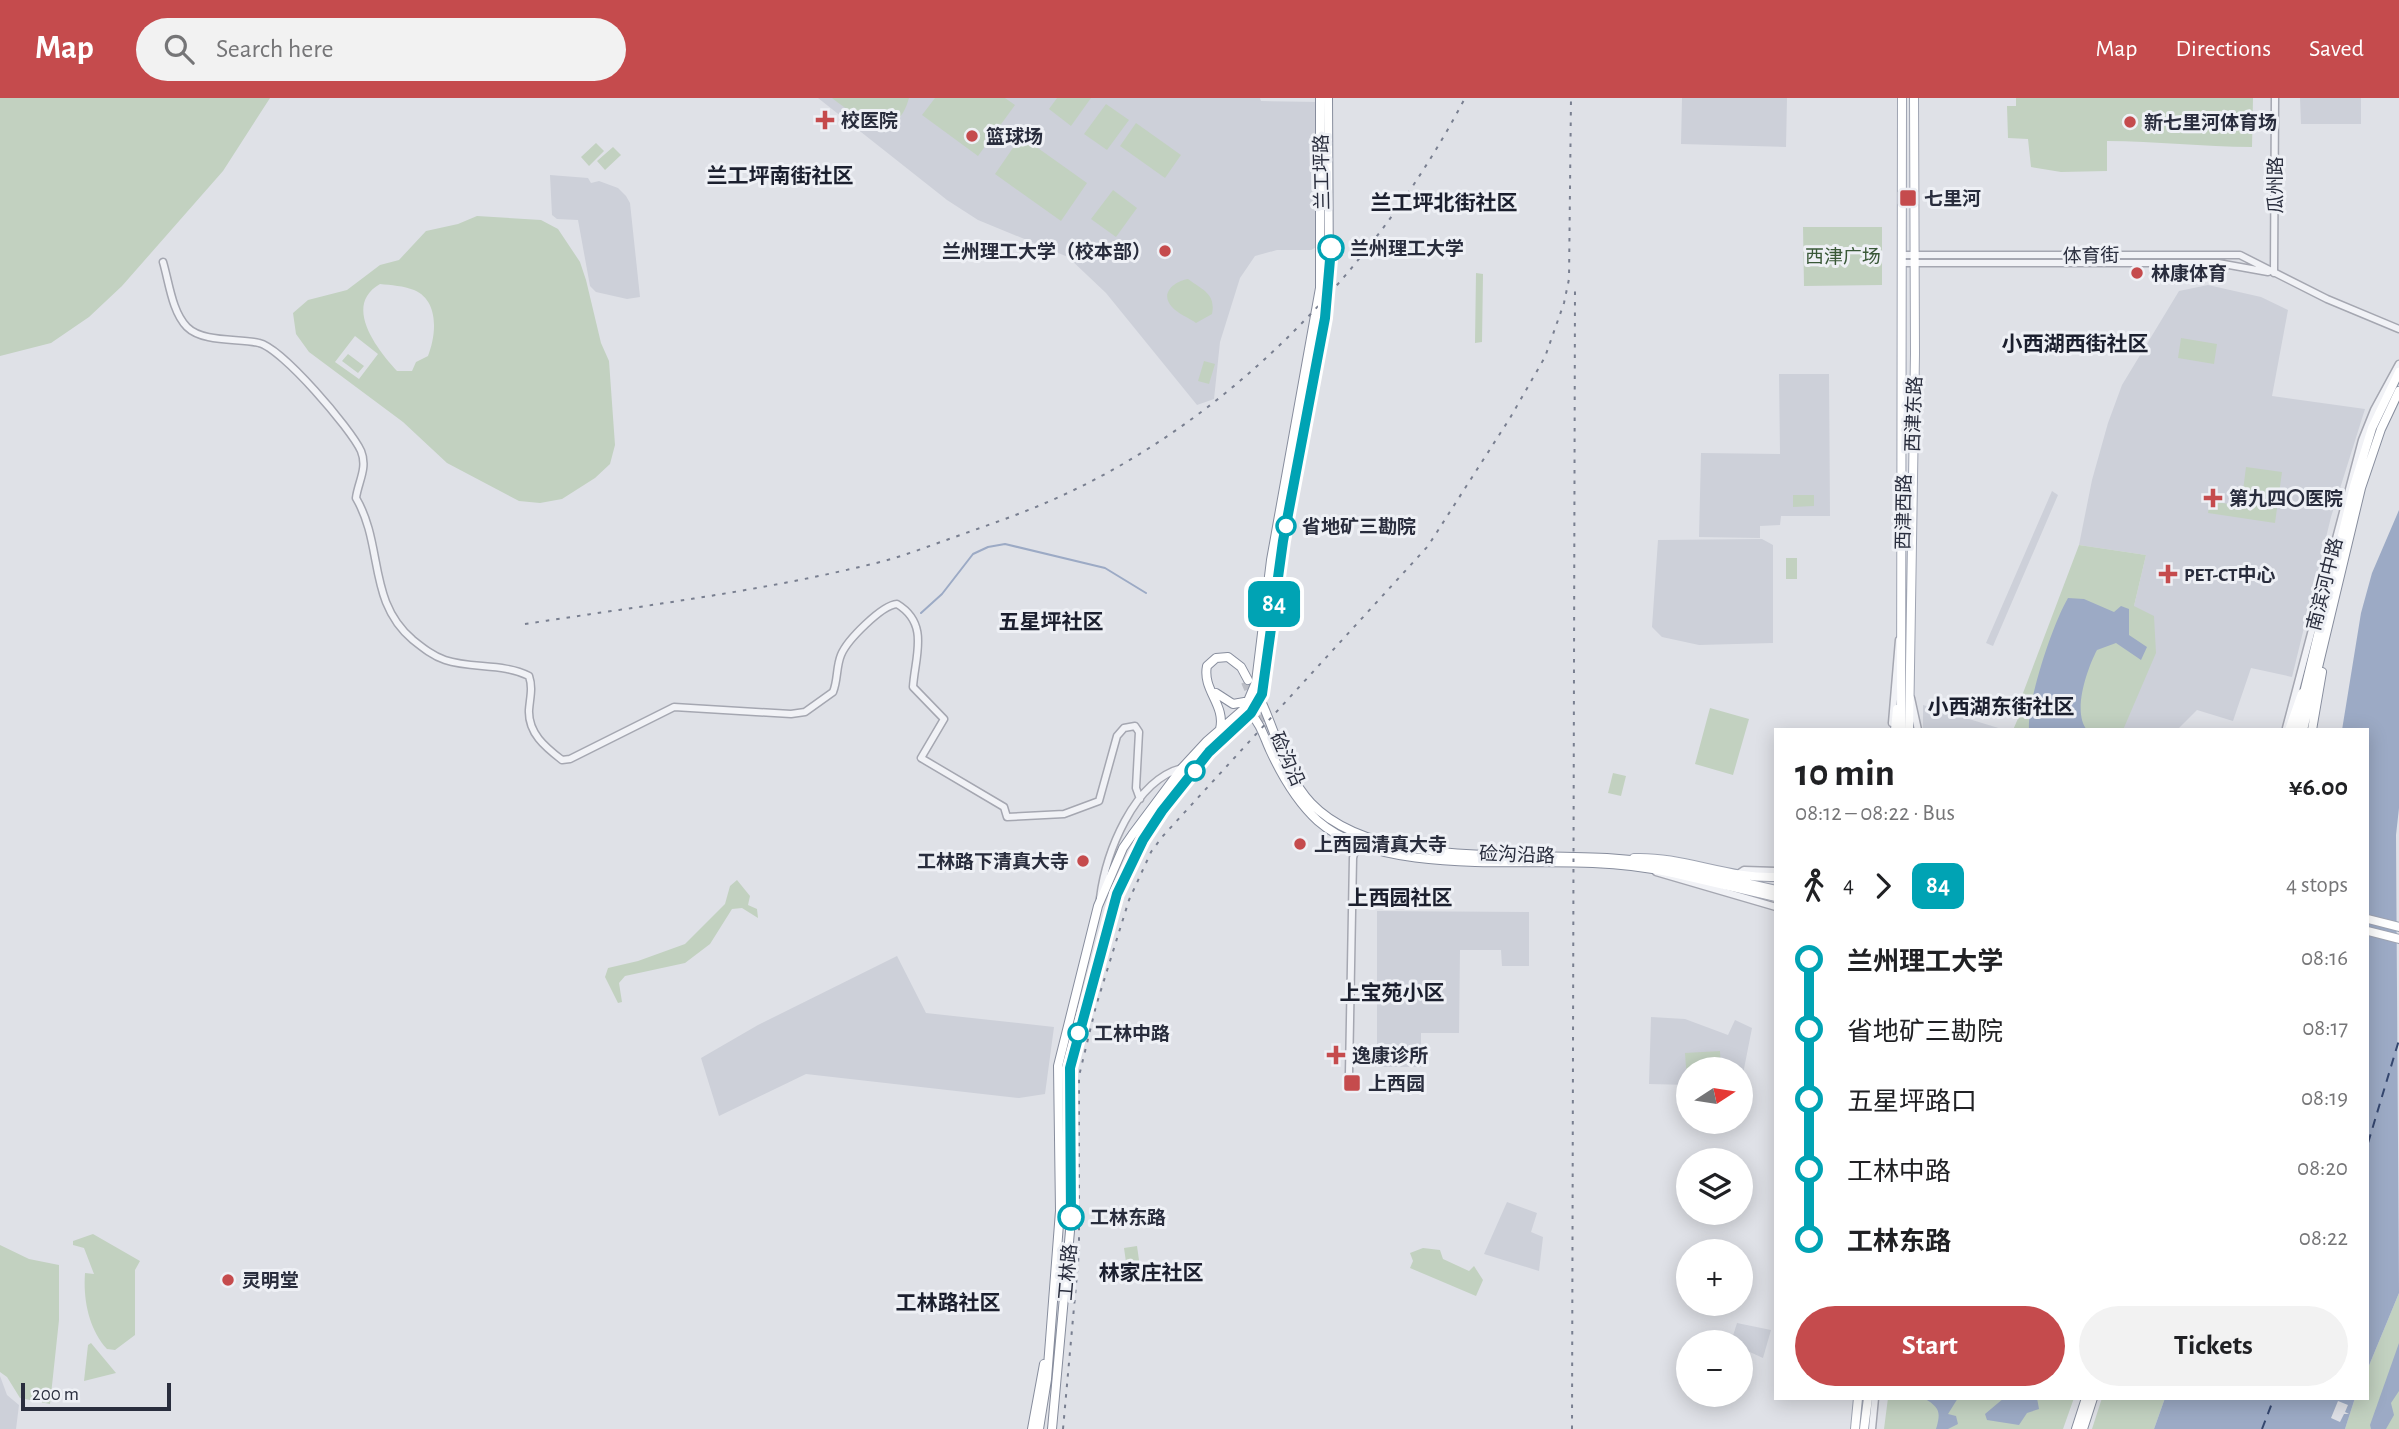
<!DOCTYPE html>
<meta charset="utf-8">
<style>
body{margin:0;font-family:"Alegreya Sans","Noto Sans SC",sans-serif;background:#f2f2f2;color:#202124;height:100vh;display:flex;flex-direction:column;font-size:26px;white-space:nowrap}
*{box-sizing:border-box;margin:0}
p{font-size:23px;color:#757577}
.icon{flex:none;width:38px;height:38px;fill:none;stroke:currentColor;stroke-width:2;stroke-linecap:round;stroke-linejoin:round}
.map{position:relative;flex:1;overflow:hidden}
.details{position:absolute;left:1774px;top:630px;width:595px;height:672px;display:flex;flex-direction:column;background:#fff;border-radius:0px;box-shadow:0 4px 18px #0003}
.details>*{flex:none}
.badge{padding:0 14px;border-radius:10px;font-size:24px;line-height:46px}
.needle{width:46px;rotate:78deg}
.controls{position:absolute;left:1676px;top:959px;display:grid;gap:14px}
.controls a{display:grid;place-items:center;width:77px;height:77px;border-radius:50%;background:#fff;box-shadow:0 4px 18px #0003;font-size:35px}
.scale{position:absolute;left:21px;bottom:18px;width:150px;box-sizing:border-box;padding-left:7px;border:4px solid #292d3d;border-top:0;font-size:19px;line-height:24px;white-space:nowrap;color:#292d3d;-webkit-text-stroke:5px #eef0f5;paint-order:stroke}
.map>.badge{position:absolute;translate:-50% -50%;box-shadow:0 0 0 4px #fff}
.legs{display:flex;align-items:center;gap:10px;height:77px;padding:0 21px;font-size:23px}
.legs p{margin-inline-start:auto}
.summary{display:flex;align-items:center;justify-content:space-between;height:119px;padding:0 21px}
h1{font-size:38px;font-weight:600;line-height:52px}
.primary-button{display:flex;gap:14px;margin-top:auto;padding:14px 21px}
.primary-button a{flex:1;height:80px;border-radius:42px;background:#c54b4d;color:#fff;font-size:28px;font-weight:600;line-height:80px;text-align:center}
.primary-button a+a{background:#f2f2f2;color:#202124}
ul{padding:0 21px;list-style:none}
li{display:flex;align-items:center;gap:24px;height:70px;font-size:26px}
li i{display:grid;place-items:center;width:10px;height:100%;margin:0 9px;background:currentColor}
li i::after{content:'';width:18px;height:18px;margin:-9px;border:5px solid;border-radius:50%;background:#fff}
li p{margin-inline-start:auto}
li:first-child i{background:linear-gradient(#0000 50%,currentColor 0)}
li:last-child i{background:linear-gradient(currentColor 50%,#0000 0)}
header{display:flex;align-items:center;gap:42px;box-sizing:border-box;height:98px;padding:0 35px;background:#c54b4d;color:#fff}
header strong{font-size:33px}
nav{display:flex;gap:38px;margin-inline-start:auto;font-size:24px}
.search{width:490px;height:63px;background:#f2f2f2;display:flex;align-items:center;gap:18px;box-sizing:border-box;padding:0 24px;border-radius:38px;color:#757577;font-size:26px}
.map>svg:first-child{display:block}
.built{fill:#cdd0d9}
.green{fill:#c2d1c0;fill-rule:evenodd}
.water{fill:#9caac5}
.pier{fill:#dfe1e7}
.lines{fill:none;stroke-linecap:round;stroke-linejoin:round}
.stream{stroke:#9caac5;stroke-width:2}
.ferry{stroke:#35476f;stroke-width:2;stroke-dasharray:9 7;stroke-linecap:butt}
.trunk-tunnel{stroke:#bbbdc5;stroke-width:8;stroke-dasharray:8 4;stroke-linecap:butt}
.tertiary-casing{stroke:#a5a7b1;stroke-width:9}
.primary-casing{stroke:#9fa4b2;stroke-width:10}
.trunk-casing{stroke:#878d9d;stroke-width:10}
.tertiary{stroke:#f1f2f6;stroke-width:6}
.primary{stroke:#fff;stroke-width:8}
.trunk{stroke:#fff;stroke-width:8}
.rail{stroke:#797f90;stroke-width:2;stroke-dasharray:3.5 7;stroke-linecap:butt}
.line-1-casing{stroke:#fff;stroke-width:16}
.line-1{stroke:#00a3b4;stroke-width:10}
.poi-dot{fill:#c54b4d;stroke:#eef0f5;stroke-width:2.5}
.stop-1-dot{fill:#fff;stroke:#00a3b4;stroke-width:3.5}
.labels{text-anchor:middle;stroke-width:6;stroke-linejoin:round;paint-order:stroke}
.poi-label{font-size:19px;font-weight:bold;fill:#292d3d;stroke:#eef0f5;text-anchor:start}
.street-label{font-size:19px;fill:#292d3d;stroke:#eef0f5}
.stop-label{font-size:19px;font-weight:bold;fill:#292d3d;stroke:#eef0f5;text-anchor:start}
.park-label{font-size:19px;fill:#395837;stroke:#eef0f5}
.neighbourhood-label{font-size:21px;font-weight:bold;fill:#1b1f2e;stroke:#eef0f5}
</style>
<header>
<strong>Map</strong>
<div class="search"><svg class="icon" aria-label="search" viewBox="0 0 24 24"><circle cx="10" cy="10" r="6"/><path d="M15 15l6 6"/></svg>Search here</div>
<nav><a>Map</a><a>Directions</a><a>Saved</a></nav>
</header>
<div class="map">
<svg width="2399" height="1331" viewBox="0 0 2399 1331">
<rect width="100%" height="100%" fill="#dfe1e7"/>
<!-- built -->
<path class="built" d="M 818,0 L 1260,0 L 1261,3 L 1320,4 L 1322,146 L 1311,152 L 1277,152 L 1255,158 L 1240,180 L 1220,244 L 1214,301 L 1197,307 L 1106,195 L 1068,159 L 978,122 L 947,102 Z
M 1682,0 L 1787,0 L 1786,49 L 1681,46 Z
M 2300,0 L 2361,0 L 2361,26 L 2301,26 Z
M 550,77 L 588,80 L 591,85 L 599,83 L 618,90 L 626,98 L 630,105 L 640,199 L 627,201 L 596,194 L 590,188 L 578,122 L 557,121 L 552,117 Z
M 2208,187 L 2261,199 L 2288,212 L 2272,298 L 2365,311 L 2331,419 L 2292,579 L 2251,570 L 2233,623 L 2197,612 L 2177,632 L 2113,632 L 2134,508 L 2146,457 L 2079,447 L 2092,382 L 2108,325 L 2122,287 L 2179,193 Z
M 1779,276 L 1829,276 L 1830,418 L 1781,418 L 1780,427 L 1760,428 L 1760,440 L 1699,439 L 1701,355 L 1780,356 Z
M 2052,393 L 2058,397 L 1993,548 L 1986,545 Z
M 1762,441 L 1773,447 L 1773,545 L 1699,547 L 1662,539 L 1652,529 L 1658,442 Z
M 1923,607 L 2005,632 L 1923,632 Z
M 1377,813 L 1529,814 L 1529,868 L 1502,868 L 1501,852 L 1460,852 L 1459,935 L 1421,935 L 1421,969 L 1377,969 Z
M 897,858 L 926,915 L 1054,929 L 1045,996 L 1019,1000 L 806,976 L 719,1018 L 701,960 L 758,927 Z
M 1651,919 L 1685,921 L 1728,937 L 1735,922 L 1752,930 L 1741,986 L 1741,971 L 1689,971 L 1689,987 L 1649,986 Z
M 1507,1104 L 1537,1115 L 1531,1134 L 1543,1139 L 1539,1173 L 1484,1156 Z
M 1737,1225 L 1771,1232 L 1763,1260 L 1741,1250 L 1741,1244 L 1731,1244 Z
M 0,1278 L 7,1297 L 19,1307 L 16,1331 L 0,1331 Z"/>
<!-- green -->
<path class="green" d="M 0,0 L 270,0 L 223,73 L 122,188 L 89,219 L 51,245 L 0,258 Z
M 832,0 L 909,0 C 895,50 857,19 832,0 Z
M 935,0 L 1005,0 L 1015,7 L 978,58 L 922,17 Z
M 1057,0 L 1091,0 L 1071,28 L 1049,11 Z
M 2016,0 L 2253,0 L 2252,49 C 2203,49 2156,43 2107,43 L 2107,73 L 2061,74 L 2031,69 L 2028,41 L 2008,40 L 2007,8 L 2016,8 Z
M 1106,6 L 1129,22 L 1107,52 L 1084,36 Z
M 1136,25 L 1181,57 L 1165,80 L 1120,48 Z
M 1021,38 L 1087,85 L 1061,123 L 995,76 Z
M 596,45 L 604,53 L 589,68 L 581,59 Z
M 613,49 L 621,57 L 605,72 L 597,63 Z
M 1113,92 L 1137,110 L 1116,139 L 1091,121 Z
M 477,118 L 541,122 L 558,131 L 580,164 L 586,182 L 601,245 L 609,263 L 615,347 L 610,366 L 595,380 L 562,401 L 540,405 L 519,403 L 447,365 L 403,324 L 309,254 L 296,236 L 293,215 L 308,202 L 347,192 L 380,167 L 399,162 L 426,133 L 458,126 ZM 380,186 C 391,187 404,188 414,192 C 440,203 436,238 428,258 L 416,264 L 412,273 L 397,273 C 376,250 343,207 380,186 ZM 355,238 L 378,256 L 359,281 L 335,264 Z
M 1803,129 L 1882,129 L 1882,187 L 1804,188 Z
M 1476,175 L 1483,176 L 1482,244 L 1475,245 Z
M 1188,181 C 1203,192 1216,196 1212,216 L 1196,225 C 1189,220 1177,215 1172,209 C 1159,195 1175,183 1188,181 Z
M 2181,240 L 2217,246 L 2214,266 L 2178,260 Z
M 348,256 L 364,268 L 358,275 L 342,263 Z
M 1204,263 L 1215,266 L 1209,286 L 1198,283 Z
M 2246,369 L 2282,374 L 2275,425 L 2208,415 L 2210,403 L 2241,408 Z
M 1793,397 L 1814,397 L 1814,408 L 1793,409 Z
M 2079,447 L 2146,457 L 2134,508 L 2154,518 L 2156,555 L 2123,632 L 2013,632 L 2023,609 L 2020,603 Z
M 1786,460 L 1797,460 L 1797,481 L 1786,481 Z
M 1710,610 L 1749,621 L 1733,677 L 1695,666 Z
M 1613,675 L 1626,678 L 1621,698 L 1608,695 Z
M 737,782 L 750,798 L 748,807 L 757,811 L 758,820 L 742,810 L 732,811 L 710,846 L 685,865 L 625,878 L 619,885 L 622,904 L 618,905 L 605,879 L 608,870 L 638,863 L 685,846 L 725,806 L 730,788 Z
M 1720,953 L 1721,971 L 1689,971 L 1687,983 L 1685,955 Z
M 93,1136 L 140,1163 L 135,1172 L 135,1237 L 115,1252 L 107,1251 C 89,1231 83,1202 85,1175 L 94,1176 L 84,1150 L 73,1147 L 73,1143 Z
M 0,1147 L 29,1161 L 59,1167 L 59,1222 L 50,1306 L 20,1300 L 7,1279 L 0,1274 Z
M 1137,1148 L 1140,1169 L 1127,1171 L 1124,1150 Z
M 1423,1150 L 1440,1152 L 1443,1161 L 1469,1173 L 1474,1168 L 1483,1182 L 1476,1198 L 1410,1170 L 1413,1163 L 1410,1155 Z
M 2399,1195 L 2399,1331 L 2345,1331 L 2355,1300 L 2368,1300 L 2368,1270 Z
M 91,1245 L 116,1275 L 84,1283 L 88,1247 Z
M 1888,1300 L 2074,1300 L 2063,1331 L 1884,1331 Z
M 2102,1300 L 2165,1300 L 2154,1331 L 2092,1331 Z"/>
<!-- water -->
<path class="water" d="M 2399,412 L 2399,710 L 2396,737 L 2399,1195 L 2368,1270 L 2368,632 L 2342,632 L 2361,515 L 2372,475 Z
M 2068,500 L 2084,501 L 2114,514 L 2121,508 L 2129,511 L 2129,537 L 2147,549 L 2141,562 L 2116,545 L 2097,552 C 2087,571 2072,614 2087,632 L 2029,632 C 2027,603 2053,525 2068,500 Z
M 2399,1245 L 2399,1293 L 2391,1305 L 2394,1317 L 2386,1331 L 2371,1331 L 2370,1327 Z
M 1924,1300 L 1958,1300 L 1948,1316 L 1956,1318 L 1958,1326 L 1948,1331 L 1936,1331 C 1941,1314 1940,1310 1924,1300 Z
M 2004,1300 L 2037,1300 L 2039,1311 L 2027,1315 L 2019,1327 L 1987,1322 L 1985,1316 Z
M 2165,1300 L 2355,1300 L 2345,1331 L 2154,1331 Z"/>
<!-- pier -->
<path class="pier" d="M 2338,1303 L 2348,1307 L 2345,1314 L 2349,1316 L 2344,1316 L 2340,1324 L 2331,1320 Z"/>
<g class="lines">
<!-- stream -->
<path class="stream" d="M 921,515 L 942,496 L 973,456 L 988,449 L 1005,446 L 1105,470 L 1146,495"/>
<!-- ferry -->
<path class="ferry" d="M 2368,1045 L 2399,942
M 2262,1331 L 2274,1300"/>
<!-- trunk-tunnel -->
<path class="trunk-tunnel" d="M 1245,584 L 1265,630"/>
<defs>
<path id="tertiary" d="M 1903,157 L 2240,157 L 2327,201 L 2399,231
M 163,164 C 169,184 172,214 187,229 C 203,245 240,240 259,245 C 282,250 351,331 361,353 C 368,370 358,384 356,400 C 384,448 367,503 413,542 C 423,550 433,558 445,562 C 472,571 503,565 529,578 C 533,590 530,599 529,612 C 528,635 545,649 562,662 L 570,661 L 674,609 L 791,616 L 805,614 L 833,594 C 838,582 836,569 841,557 C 847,542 882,507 897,506 C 930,526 915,558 913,589 L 944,621 L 921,660 L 1004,709 L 1007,719 L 1064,716 L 1099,703 L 1117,638 L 1124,630 L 1135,628 L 1139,634 L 1136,690 L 1140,701
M 1903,165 L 2218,165 L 2268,174
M 2274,175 L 2275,0
M 1911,600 L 1918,632
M 1892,625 L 1899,542
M 2286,630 L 2362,342 L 2374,312 L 2399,266
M 1656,774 L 1776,809
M 1738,776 L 1744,772 L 1776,773
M 1100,800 C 1106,755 1133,683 1182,670
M 1349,976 L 1353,760 L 1359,737
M 1872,1331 L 1875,1300"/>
<path id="primary" d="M 1895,632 L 1897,611
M 1901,632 L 1902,0
M 1909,632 L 1915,256 L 1914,0
M 2289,632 L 2302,595
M 1634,760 C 1683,758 1728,781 1776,779
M 1675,769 L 1776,792
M 1673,775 L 1776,799
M 2368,821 L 2399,829
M 2368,833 L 2399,841
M 1855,1331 L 1858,1300
M 1864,1331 L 1868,1300"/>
<path id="trunk" d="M 1216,595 L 1233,606 L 1250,603
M 1260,601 C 1277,636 1284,676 1311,705 C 1386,784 1573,743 1675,769
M 1250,615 C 1261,626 1264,639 1270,652 C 1282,678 1297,704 1318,723 C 1379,777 1515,761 1593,765 C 1620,766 1646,769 1673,775
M 1220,631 C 1226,607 1202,592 1207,568 L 1216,560 L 1228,559 L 1241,569 L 1248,582
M 2295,632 L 2354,388 L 2372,330 L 2399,274
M 2303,632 L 2361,390 L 2381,331 L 2399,293
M 2312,632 L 2322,574
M 1032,1331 L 1044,1266
M 1039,1331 L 1047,1281 L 1060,1113 L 1058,968 L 1098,808 L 1123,750 L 1132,737 L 1182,670 L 1207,643 L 1245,610 L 1256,584 L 1271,462 L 1320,190 L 1320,0
M 1052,1331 L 1071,1122 L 1068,986 L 1096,864 L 1117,796 L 1143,742 L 1209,654 L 1250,615 L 1262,596 L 1283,443 L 1329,191 L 1328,0
M 2076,1331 L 2086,1300
M 2083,1331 L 2093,1300"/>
</defs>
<!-- tertiary casing -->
<use href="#tertiary" class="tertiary-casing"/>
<!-- primary casing -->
<use href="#primary" class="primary-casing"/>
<!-- trunk casing -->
<use href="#trunk" class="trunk-casing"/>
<!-- tertiary -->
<use href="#tertiary" class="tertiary"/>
<!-- primary -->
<use href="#primary" class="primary"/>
<!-- trunk -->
<use href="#trunk" class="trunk"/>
<!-- rail -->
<path class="rail" d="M 525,526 C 641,508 757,494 872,466 C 899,460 926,449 952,440 C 988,427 1024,415 1059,399 C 1233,320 1377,168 1465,0
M 1063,1331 L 1079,1154 L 1079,978 L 1096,908 L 1129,802 L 1151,754 L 1162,739 L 1428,448 L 1510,320 L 1545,259 L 1564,205 L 1569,181 L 1571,0
M 1572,1331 L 1575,187"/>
</g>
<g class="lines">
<defs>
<path id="line-1" d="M 1071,1119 L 1070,970 L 1117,796 L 1143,742 L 1162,713 L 1209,654 L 1251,615 L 1262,596 L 1283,443 L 1325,220 L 1331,150"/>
</defs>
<!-- line-1 casing -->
<use href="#line-1" class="line-1-casing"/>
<!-- line-1 -->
<use href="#line-1" class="line-1"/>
</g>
<!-- markers -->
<g class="poi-dot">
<path d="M821.5 11.5h7v7h7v7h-7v7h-7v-7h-7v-7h7z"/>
<circle cx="2130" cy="24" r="7"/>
<circle cx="972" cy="38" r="7"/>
<rect x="1899" y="91" width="18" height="18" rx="3.5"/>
<circle cx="1165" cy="153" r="7"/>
<circle cx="2137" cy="175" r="7"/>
<path d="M2209.5 389.5h7v7h7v7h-7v7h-7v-7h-7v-7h7z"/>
<path d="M2164.5 465.5h7v7h7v7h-7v7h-7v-7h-7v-7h7z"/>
<circle cx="1300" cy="746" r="7"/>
<circle cx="1083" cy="763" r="7"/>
<path d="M1332.5 946.5h7v7h7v7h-7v7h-7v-7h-7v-7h7z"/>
<rect x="1343" y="976" width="18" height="18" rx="3.5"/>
<circle cx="228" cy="1182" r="7"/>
</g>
<g class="stop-1-dot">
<circle cx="1331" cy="150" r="12"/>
<circle cx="1286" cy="428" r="9"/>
<circle cx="1195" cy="673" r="9"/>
<circle cx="1078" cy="935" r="9"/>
<circle cx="1071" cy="1119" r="12"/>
</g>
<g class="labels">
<!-- poi labels -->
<g class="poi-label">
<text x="841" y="29">校医院</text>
<text x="2144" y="31">新七里河体育场</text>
<text x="986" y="45">篮球场</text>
<text x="1924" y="107">七里河</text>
<text x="1151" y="160" text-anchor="end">兰州理工大学（校本部）</text>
<text x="2151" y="182">林康体育</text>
<text x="2229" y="407">第九四〇医院</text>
<text x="2184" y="483">PET-CT中心</text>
<text x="1314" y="753">上西园清真大寺</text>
<text x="1069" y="770" text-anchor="end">工林路下清真大寺</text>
<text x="1352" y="964">逸康诊所</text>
<text x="1368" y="992">上西园</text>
<text x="242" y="1189">灵明堂</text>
</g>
<!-- street labels -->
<g class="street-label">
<text transform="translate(1321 74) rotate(-91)" y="7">兰工坪路</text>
<text transform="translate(2275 87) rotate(-90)" y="7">瓜州路</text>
<text transform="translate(2091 157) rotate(-1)" y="7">体育街</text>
<text transform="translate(1913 316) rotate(-88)" y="7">西津东路</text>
<text transform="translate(1903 414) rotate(-89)" y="7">西津西路</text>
<text transform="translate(2324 486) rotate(-76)" y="7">南滨河中路</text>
<text transform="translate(1288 661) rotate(66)" y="7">硷沟沿</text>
<text transform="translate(1517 756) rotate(2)" y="7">硷沟沿路</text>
<text transform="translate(1067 1174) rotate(-85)" y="7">工林路</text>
</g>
<!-- stop labels -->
<g class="stop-label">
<text x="1350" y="157">兰州理工大学</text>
<text x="1302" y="435">省地矿三勘院</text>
<text x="1094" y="942">工林中路</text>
<text x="1090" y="1126">工林东路</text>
</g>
<!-- park labels -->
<g class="park-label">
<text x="1843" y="165">西津广场</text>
</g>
<!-- neighbourhood labels -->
<g class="neighbourhood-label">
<text x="780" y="85">兰工坪南街社区</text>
<text x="1444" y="112">兰工坪北街社区</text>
<text x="2075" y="253">小西湖西街社区</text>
<text x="1051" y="531">五星坪社区</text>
<text x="2001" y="616">小西湖东街社区</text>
<text x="1400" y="807">上西园社区</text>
<text x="1392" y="902">上宝苑小区</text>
<text x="1151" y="1182">林家庄社区</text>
<text x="948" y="1212">工林路社区</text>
</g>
</g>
</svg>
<div class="controls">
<a><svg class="needle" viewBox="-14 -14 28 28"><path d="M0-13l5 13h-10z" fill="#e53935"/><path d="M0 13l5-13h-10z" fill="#757577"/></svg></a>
<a><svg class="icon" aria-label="layers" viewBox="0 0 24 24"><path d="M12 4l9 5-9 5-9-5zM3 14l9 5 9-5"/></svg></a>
<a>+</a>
<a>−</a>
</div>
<div class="scale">200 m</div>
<b class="badge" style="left:1274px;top:506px;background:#00a3b4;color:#fff">84</b>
<section class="details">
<div class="summary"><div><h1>10 min</h1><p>08:12 – 08:22 · Bus</p></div><b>¥6.00</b></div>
<div class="legs"><svg class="icon" aria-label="walk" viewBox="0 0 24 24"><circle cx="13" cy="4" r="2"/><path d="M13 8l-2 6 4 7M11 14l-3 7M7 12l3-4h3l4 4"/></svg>4<svg class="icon" aria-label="forward" viewBox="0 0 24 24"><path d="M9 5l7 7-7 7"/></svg><b class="badge" style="background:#00a3b4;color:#fff">84</b><p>4 stops</p></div>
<ul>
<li><i style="color:#00a3b4"></i><b>兰州理工大学</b><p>08:16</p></li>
<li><i style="color:#00a3b4"></i><span>省地矿三勘院</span><p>08:17</p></li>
<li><i style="color:#00a3b4"></i><span>五星坪路口</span><p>08:19</p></li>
<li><i style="color:#00a3b4"></i><span>工林中路</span><p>08:20</p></li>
<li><i style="color:#00a3b4"></i><b>工林东路</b><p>08:22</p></li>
</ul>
<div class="primary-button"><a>Start</a><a>Tickets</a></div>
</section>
</div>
